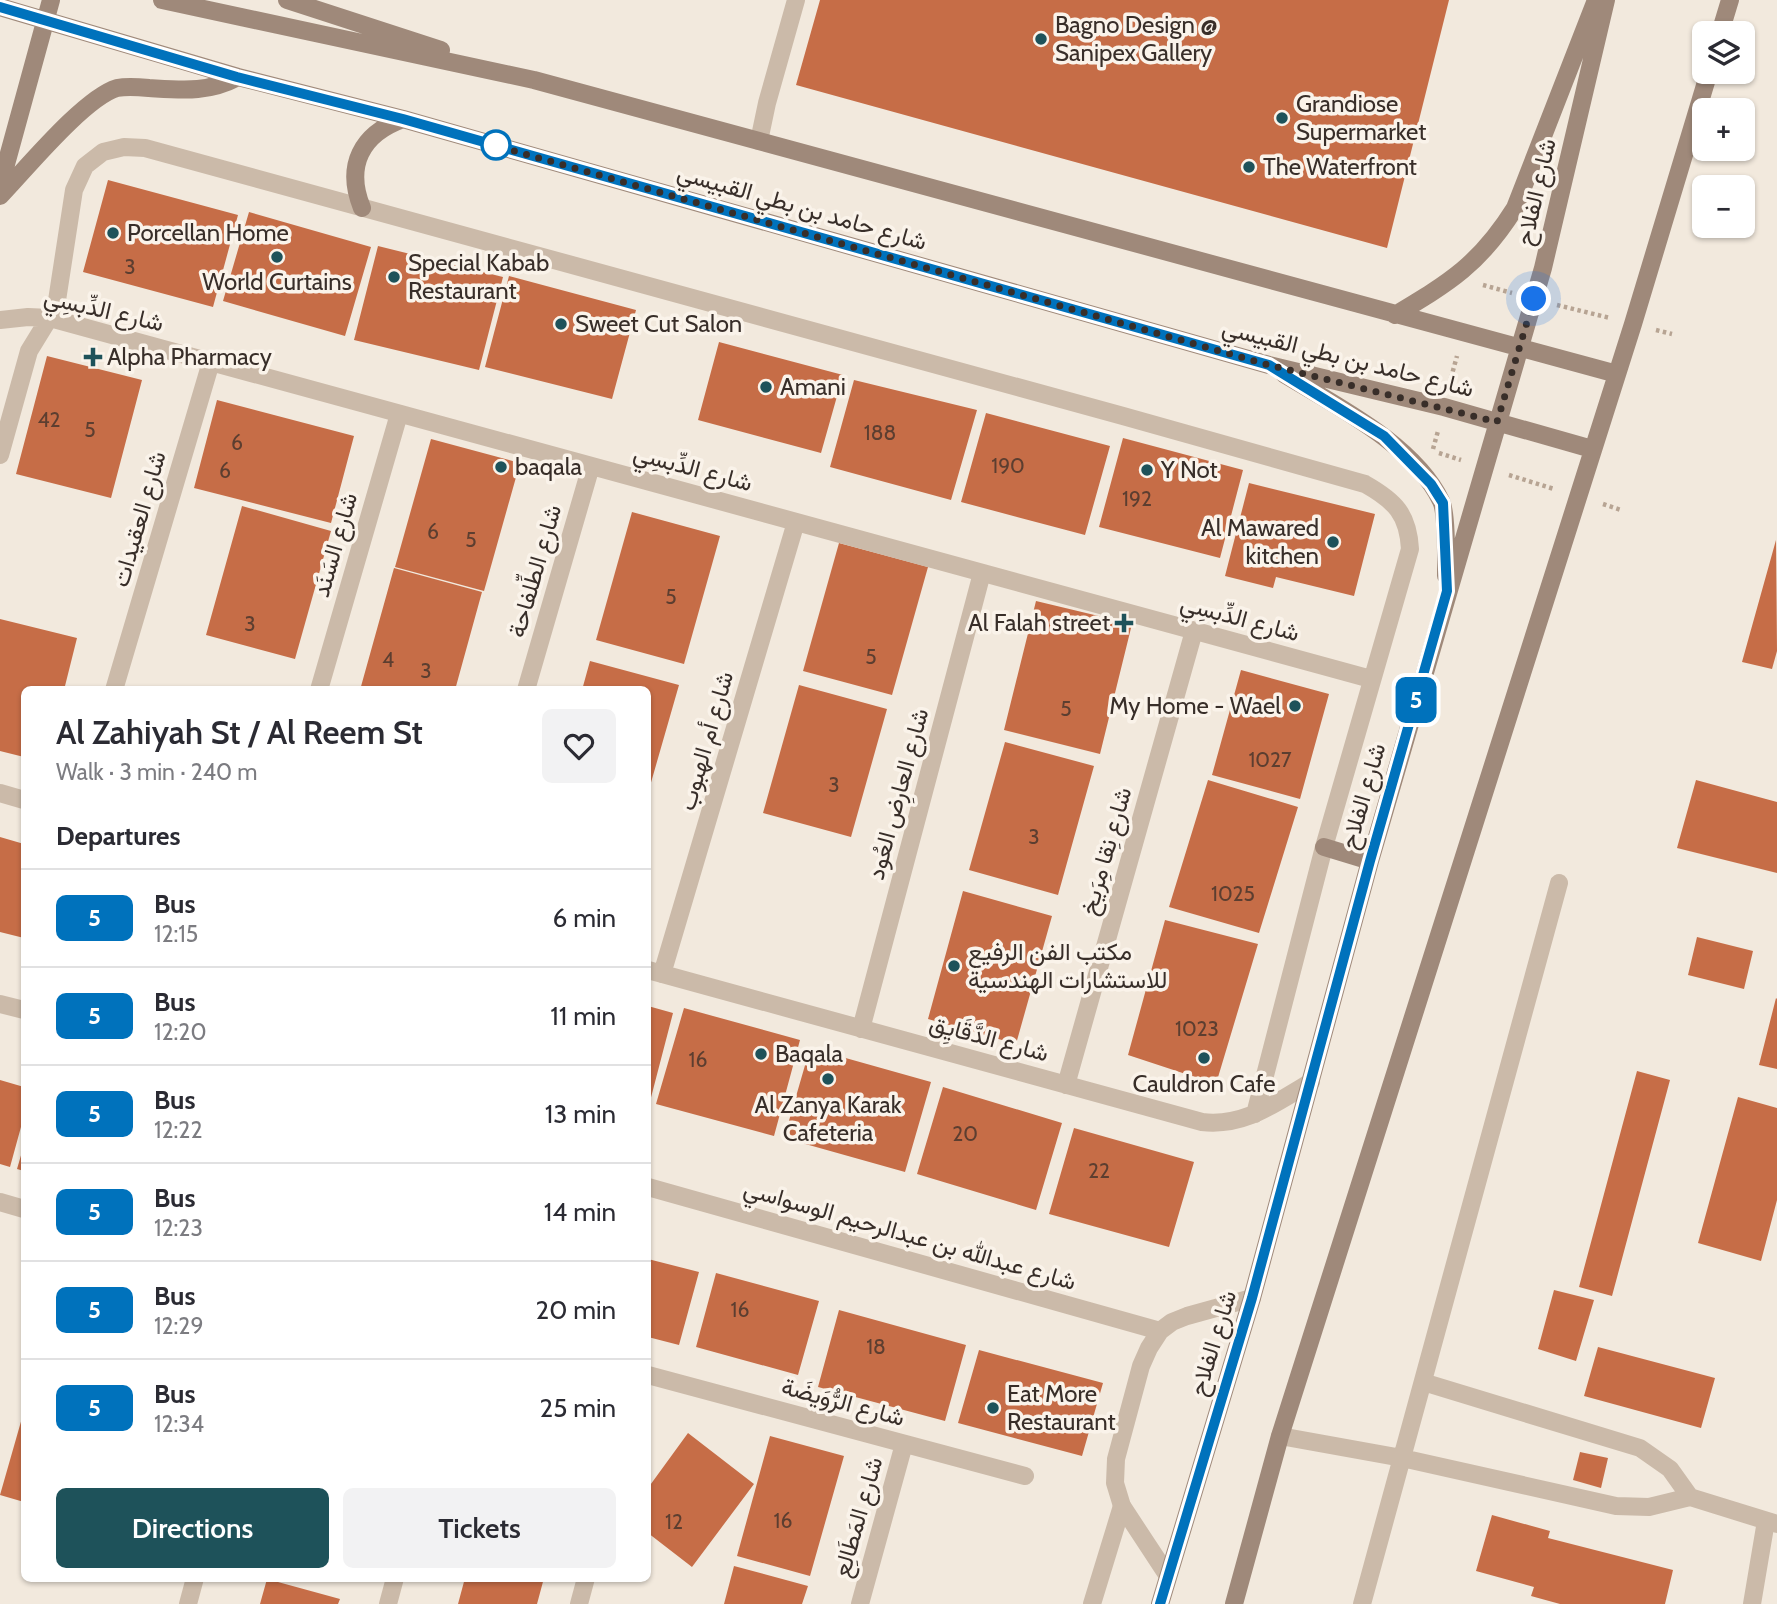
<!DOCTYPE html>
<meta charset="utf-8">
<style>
body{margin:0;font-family:Cabin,Vazirmatn,sans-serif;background:#f2f2f3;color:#2b2b33;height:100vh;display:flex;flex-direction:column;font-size:26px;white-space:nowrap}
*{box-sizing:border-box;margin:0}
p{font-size:23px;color:#7c7c81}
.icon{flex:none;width:38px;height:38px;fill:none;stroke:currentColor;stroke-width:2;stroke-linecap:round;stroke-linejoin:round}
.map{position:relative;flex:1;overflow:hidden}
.drawer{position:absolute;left:21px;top:686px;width:630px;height:896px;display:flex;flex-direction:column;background:#fff;border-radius:10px;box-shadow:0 2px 5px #0004}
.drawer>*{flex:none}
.badge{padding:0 14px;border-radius:10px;font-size:24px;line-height:46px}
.buttons{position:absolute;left:1692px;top:21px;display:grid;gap:14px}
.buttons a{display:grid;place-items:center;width:63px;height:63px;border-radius:10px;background:#fff;box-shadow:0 2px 5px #0004;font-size:35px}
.you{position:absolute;width:35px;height:35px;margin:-18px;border:5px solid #fff;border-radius:50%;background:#1a73e8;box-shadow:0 0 0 10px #1a73e833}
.map>.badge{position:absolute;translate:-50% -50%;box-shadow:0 0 0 4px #fff}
h2{padding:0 35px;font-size:26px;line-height:63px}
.round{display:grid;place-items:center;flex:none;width:74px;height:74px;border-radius:10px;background:#f2f2f3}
.headline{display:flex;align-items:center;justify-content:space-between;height:119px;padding:0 35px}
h1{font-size:33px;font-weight:600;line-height:52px}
.action{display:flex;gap:14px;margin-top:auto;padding:14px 35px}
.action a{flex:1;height:80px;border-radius:10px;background:#1e525a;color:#fff;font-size:28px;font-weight:600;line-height:80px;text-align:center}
.action a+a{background:#f2f2f3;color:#2b2b33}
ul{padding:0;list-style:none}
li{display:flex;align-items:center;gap:21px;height:98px;padding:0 35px;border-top:2px solid #e1e1e2}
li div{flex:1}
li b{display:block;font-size:26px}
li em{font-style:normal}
li .badge{min-width:77px;font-weight:700;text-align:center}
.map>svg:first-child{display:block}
.building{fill:#c66d47}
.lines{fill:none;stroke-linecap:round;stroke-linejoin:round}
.path{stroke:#b7a493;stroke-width:4.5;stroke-dasharray:3.5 3.5;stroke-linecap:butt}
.lane{stroke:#cbbaa9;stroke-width:18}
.street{stroke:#cbbaa9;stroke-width:18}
.secondary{stroke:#9f897a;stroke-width:18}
.line-casing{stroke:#fff;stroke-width:16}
.line{stroke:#0072bc;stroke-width:10}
.walk{stroke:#382e29;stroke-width:7;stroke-dasharray:0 12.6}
.poi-dot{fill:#1e525a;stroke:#faf3ea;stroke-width:2.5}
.stop-dot{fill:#fff;stroke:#0072bc;stroke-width:3.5}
.labels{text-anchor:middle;stroke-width:7;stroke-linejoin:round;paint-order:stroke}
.number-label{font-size:21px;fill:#5c3e30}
.poi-label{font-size:24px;fill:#382e29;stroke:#faf3ea;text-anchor:start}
.street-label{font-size:24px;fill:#382e29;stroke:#faf3ea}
</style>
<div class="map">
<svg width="1777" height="1604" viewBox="0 0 1777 1604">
<rect width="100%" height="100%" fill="#f2e9dd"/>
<!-- building -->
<path class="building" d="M 820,0 L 1449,0 L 1387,248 L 796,85 Z
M 108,180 L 238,215 L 213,307 L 83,272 Z
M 249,212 L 371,247 L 345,336 L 223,301 Z
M 378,246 L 503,277 L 479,370 L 354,340 Z
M 509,276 L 636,310 L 612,399 L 485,367 Z
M 719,342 L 843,375 L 821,453 L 698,420 Z
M 47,356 L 142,380 L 111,498 L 16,474 Z
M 854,380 L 977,410 L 951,500 L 830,467 Z
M 217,400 L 354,436 L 331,523 L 194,488 Z
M 986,413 L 1110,446 L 1085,535 L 961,502 Z
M 1123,438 L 1243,470 L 1220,558 L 1099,527 Z
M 431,439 L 520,463 L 484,591 L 395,567 Z
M 1249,483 L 1375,514 L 1354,596 L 1276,577 L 1273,588 L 1225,576 Z
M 242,506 L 331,531 L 295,659 L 206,635 Z
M 632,512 L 720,536 L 684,664 L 596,640 Z
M 1776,540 L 1777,651 L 1772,669 L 1742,662 Z
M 839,543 L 928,567 L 892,695 L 803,671 Z
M 394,568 L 482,592 L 455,690 L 360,690 Z
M 1036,601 L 1132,624 L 1100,754 L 1004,730 Z
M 0,619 L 77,638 L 64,690 L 24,690 L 24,757 L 0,751 Z
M 590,661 L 679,685 L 648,793 L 648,690 L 582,690 Z
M 1241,670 L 1329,694 L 1300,799 L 1212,775 Z
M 799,685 L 887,709 L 851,837 L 763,813 Z
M 1005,742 L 1094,766 L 1058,895 L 969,870 Z
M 1208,780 L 1298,807 L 1259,933 L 1169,907 Z
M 1696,780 L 1777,802 L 1777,873 L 1677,848 Z
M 0,837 L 24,844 L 24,938 L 0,932 Z
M 963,891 L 1052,916 L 1016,1044 L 928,1019 Z
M 1165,920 L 1258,944 L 1216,1084 L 1128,1055 Z
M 1697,937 L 1753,951 L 1744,989 L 1688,975 Z
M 1776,998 L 1777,999 L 1777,1069 L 1759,1065 Z
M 648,1006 L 673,1013 L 648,1109 Z
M 684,1008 L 800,1040 L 774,1136 L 656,1104 Z
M 810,1048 L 931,1082 L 905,1172 L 784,1138 Z
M 1637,1071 L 1670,1080 L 1612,1296 L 1579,1287 Z
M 0,1080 L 24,1087 L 24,1116 L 10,1167 L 0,1164 Z
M 943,1087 L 1062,1123 L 1036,1210 L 917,1174 Z
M 1738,1097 L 1777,1108 L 1777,1200 L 1761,1261 L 1698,1243 Z
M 1074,1128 L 1194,1162 L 1169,1247 L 1049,1214 Z
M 24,1145 L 24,1171 L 17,1169 Z
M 648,1259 L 699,1272 L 679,1345 L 648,1337 Z
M 716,1273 L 819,1301 L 798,1375 L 696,1347 Z
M 1554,1290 L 1594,1300 L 1576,1361 L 1538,1349 Z
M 839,1310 L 966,1345 L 945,1421 L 818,1387 Z
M 1598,1347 L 1715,1378 L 1701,1428 L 1584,1396 Z
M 979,1350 L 1103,1383 L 1082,1456 L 958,1423 Z
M 24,1411 L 24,1502 L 0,1495 Z
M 688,1433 L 754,1484 L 692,1567 L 648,1533 L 648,1488 Z
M 770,1436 L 844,1456 L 810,1576 L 737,1556 Z
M 1580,1452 L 1608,1458 L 1601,1488 L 1573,1480 Z
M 1492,1515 L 1550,1531 L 1548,1538 L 1673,1570 L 1665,1604 L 1560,1604 L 1531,1596 L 1534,1587 L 1476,1571 Z
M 734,1566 L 808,1586 L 802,1604 L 724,1604 Z
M 465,1578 L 544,1578 L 537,1604 L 458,1604 Z
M 267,1579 L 340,1599 L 338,1604 L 260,1604 Z"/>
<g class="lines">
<!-- path -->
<path class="path" d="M 1483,285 L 1512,293
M 1557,305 L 1610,318
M 1656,330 L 1672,334
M 1449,385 L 1457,356
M 1433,449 L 1438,431
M 1439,453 L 1461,460
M 1509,475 L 1554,489
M 1603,504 L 1621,510"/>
<!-- lane -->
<path class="lane" d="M 759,141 L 767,103 L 796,0
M 1423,1382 L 1640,1448 L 1670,1469 L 1690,1497
M 1280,1436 L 1402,1458 L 1616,1506 L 1649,1507 L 1690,1497 L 1777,1524
M 1092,1604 L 1122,1506
M 1362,1604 L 1559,883
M 1752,1604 L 1766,1521"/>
<!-- street -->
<path class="street" d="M 0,320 L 28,317 L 50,318 L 1371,679
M 0,455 L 29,351 L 56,307 L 74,190 L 85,166 L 103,152 L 124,147 L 145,148 L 1123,416 L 1365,484 C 1395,501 1408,514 1410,549 L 1324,847 L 1255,1114
M 114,690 L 211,362
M 319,690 L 399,414
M 526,690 L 591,466
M 0,793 L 24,800
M 648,970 L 1202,1122 C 1245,1127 1275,1103 1311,1082
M 662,974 L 796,522
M 0,1004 L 24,1010
M 861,1029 L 982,573
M 1066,1085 L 1194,631
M 648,1187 L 1160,1331
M 0,1202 L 24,1209
M 648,1375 L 1025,1476
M 1168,1576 L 1122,1506 L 1115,1483 L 1116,1459 L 1141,1366 L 1149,1348 L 1160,1331 L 1172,1322 L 1187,1316 L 1252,1298
M 188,1604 L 195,1578
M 388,1604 L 395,1578
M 579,1604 L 586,1578
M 860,1604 L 904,1444"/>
<!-- secondary -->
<path class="secondary" d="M 162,0 L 534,80 L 1617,374
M 287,0 L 441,50
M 0,7 L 238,77 L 403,119 L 1269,365 L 1444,407 L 1592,449
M 1720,33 L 1730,0
M 0,186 L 51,0
M 0,196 C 26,169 84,98 117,88 C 127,86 139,87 149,88 C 182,90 208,93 238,77
M 362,208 C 345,166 361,134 403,119
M 1395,315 C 1450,282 1480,264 1515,208 L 1596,0
M 1284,374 C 1335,405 1415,445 1441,501 C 1447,513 1446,560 1446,576
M 1324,847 L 1370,861
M 1160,1604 L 1252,1298 L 1370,861 L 1543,268 L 1606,0
M 1234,1604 L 1280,1436 L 1633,324 L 1709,72"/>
</g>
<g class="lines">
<defs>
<path id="line" d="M 0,7 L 237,77 L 403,119 L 1269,365 L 1384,436 L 1431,484 L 1443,503 L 1447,591 L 1370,861 L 1252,1298 L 1160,1604"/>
</defs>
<!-- line casing -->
<use href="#line" class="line-casing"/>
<!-- line -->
<use href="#line" class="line"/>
<!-- walk -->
<path class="walk" d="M 496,145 L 493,145 L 1269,365 L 1497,422 L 1534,299"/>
</g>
<!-- markers -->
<g class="poi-dot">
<circle cx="1041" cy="39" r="7"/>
<circle cx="1282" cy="118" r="7"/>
<circle cx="1249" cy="167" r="7"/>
<circle cx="113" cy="233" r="7"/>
<circle cx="277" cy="257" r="7"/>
<circle cx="394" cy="277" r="7"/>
<circle cx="561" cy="324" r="7"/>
<path d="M89.5 346.5h7v7h7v7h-7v7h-7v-7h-7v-7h7z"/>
<circle cx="766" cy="387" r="7"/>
<circle cx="501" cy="467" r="7"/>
<circle cx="1147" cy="470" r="7"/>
<circle cx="1333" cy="542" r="7"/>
<path d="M1120.5 612.5h7v7h7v7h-7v7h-7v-7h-7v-7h7z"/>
<circle cx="1295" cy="706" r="7"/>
<circle cx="954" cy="966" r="7"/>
<circle cx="761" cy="1054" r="7"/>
<circle cx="1204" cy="1058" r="7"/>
<circle cx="828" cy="1079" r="7"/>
<circle cx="993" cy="1408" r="7"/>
</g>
<circle class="stop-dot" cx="496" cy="145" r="14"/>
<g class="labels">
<!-- number labels -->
<g class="number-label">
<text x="130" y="274">3</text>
<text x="49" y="427">42</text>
<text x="90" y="437">5</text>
<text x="880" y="440">188</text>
<text x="237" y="450">6</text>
<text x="1008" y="473">190</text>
<text x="225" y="478">6</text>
<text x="1137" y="506">192</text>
<text x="433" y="539">6</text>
<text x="471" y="547">5</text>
<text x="671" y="604">5</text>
<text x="250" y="631">3</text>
<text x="871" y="664">5</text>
<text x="388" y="667">4</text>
<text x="426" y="678">3</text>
<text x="1066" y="716">5</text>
<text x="1270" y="767">1027</text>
<text x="834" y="792">3</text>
<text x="1034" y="844">3</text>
<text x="1233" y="901">1025</text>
<text x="1197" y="1036">1023</text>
<text x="698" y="1067">16</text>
<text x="965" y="1141">20</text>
<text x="1099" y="1178">22</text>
<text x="740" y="1317">16</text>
<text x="876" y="1354">18</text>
<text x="783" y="1528">16</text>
<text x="674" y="1529">12</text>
</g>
<!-- poi labels -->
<g class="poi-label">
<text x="1055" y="33">Bagno Design @<tspan x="1055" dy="28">Sanipex Gallery</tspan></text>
<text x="1296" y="112">Grandiose<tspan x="1296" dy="28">Supermarket</tspan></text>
<text x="1263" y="175">The Waterfront</text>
<text x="127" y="241">Porcellan Home</text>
<text x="408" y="271">Special Kabab<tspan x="408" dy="28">Restaurant</tspan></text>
<text x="277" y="290" text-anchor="middle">World Curtains</text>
<text x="575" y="332">Sweet Cut Salon</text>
<text x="107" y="365">Alpha Pharmacy</text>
<text x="780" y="395">Amani</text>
<text x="515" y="475">baqala</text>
<text x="1161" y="478">Y Not</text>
<text x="1319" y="536" text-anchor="end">Al Mawared<tspan x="1319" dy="28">kitchen</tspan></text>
<text x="1110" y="631" text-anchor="end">Al Falah street</text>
<text x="1281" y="714" text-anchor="end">My Home - Wael</text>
<text x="968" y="960">مكتب الفن الرفيع<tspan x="968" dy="28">للاستشارات الهندسية</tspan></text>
<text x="775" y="1062">Baqala</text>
<text x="1204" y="1092" text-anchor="middle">Cauldron Cafe</text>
<text x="828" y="1113" text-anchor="middle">Al Zanya Karak<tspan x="828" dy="28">Cafeteria</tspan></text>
<text x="1007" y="1402">Eat More<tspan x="1007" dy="28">Restaurant</tspan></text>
</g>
<!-- street labels -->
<g class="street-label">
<text transform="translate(1536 192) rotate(-77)" y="8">شارع الفلاح</text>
<text transform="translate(802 207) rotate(16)" y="8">شارع حامد بن بطي القبيسي</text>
<text transform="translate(104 310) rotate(13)" y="8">شارع الدِّبسِي</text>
<text transform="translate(1348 358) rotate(14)" y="8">شارع حامد بن بطي القبيسي</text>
<text transform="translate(693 468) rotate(15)" y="8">شارع الدِّبسِي</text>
<text transform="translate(139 519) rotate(-74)" y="8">شارع العقيدات</text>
<text transform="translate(335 545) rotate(-74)" y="8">شارع السَنَد</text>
<text transform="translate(535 571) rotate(-74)" y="8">شارع الطِّلفاحة</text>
<text transform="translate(1240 618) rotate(15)" y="8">شارع الدِّبسِي</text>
<text transform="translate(706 741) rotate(-74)" y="8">شارع أم الهبوب</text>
<text transform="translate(898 794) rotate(-75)" y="8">شارع العارِض العُود</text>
<text transform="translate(1363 796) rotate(-74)" y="8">شارع الفلاح</text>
<text transform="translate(1106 851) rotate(-74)" y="8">شارع نِقا مِرَيخ</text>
<text transform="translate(989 1038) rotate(15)" y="8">شارع الدَّقَايِق</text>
<text transform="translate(910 1235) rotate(16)" y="8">شارع عبدالله بن عبدالرحيم الوسواسي</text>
<text transform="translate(1213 1343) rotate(-73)" y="8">شارع الفلاح</text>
<text transform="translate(843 1402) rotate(15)" y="8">شارع الرُّوَيضَة</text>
<text transform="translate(858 1517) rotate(-74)" y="8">شارع المَطَالِع</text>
</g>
</g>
</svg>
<div class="buttons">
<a><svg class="icon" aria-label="layers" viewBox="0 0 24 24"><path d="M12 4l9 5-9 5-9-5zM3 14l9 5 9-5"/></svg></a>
<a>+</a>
<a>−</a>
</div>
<div class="you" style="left:1534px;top:299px"></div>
<b class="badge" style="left:1416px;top:700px;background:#0072bc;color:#fff">5</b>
<section class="drawer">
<div class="headline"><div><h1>Al Zahiyah St / Al Reem St</h1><p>Walk · 3 min · 240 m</p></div><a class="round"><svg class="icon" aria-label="heart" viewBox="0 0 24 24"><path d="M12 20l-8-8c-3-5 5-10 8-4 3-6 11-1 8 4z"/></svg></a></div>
<h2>Departures</h2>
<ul>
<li><span class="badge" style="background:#0072bc;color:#fff">5</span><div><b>Bus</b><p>12:15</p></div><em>6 min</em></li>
<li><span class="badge" style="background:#0072bc;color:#fff">5</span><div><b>Bus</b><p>12:20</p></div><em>11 min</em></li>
<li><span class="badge" style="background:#0072bc;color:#fff">5</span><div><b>Bus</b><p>12:22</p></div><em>13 min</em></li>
<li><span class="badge" style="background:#0072bc;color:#fff">5</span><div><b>Bus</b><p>12:23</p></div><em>14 min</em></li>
<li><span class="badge" style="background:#0072bc;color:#fff">5</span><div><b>Bus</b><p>12:29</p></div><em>20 min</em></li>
<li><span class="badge" style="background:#0072bc;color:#fff">5</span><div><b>Bus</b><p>12:34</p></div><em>25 min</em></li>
</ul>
<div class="action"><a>Directions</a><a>Tickets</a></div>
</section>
</div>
